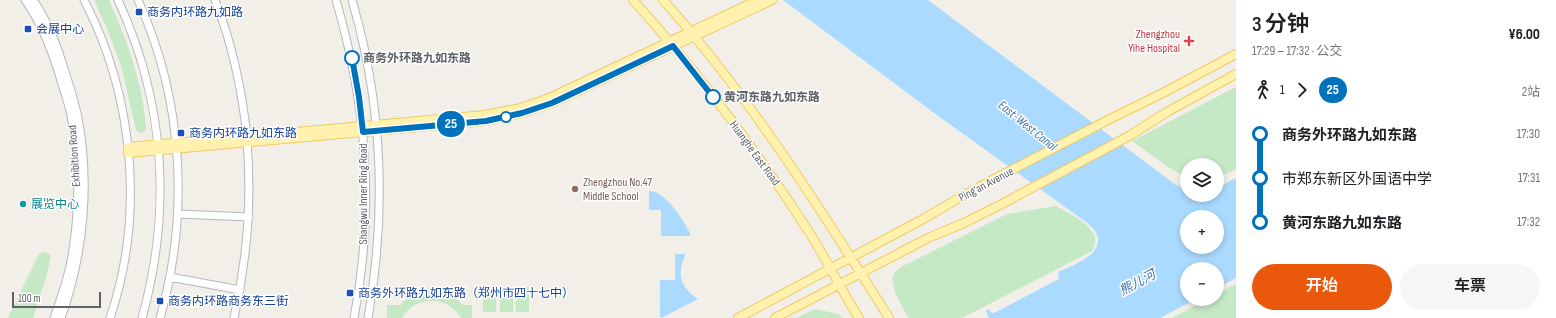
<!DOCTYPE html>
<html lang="zh">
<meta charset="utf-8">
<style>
body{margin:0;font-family:"Sofia Sans Condensed","Noto Sans SC",sans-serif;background:#f6f6f6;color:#202124;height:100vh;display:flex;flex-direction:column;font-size:15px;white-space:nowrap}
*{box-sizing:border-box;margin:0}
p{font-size:13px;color:#757577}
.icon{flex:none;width:22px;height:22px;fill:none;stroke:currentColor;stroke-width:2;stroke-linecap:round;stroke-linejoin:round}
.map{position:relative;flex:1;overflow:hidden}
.panel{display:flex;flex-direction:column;background:#fff;width:320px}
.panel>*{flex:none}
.badge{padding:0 8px;border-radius:13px;font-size:14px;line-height:26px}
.tools{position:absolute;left:1180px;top:158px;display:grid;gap:8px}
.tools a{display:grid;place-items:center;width:44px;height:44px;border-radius:50%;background:#fff;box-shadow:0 2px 6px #0003;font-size:20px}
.scale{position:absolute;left:12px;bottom:10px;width:89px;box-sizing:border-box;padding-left:4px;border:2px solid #5f6368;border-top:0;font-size:11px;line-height:14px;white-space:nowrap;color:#5f6368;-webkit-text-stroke:3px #fff;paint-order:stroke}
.map>.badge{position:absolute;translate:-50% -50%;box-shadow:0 0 0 2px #fff}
.legs{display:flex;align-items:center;gap:6px;height:44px;padding:0 16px;font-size:13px}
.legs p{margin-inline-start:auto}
.headline{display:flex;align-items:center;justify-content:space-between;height:68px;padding:0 16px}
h1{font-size:22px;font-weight:600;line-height:30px}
.primary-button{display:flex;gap:8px;margin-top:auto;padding:8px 16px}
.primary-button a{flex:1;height:46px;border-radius:24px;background:#ea580c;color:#fff;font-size:16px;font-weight:600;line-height:46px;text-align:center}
.primary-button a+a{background:#f6f6f6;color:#202124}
ul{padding:0 16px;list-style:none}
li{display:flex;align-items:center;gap:14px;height:44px;font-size:15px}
li i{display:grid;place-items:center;width:6px;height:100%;margin:0 5px;background:currentColor}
li i::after{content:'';width:10px;height:10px;margin:-5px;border:3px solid;border-radius:50%;background:#fff}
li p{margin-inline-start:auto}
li:first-child i{background:linear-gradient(#0000 50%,currentColor 0)}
li:last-child i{background:linear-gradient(currentColor 50%,#0000 0)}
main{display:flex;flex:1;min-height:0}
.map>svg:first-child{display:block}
.green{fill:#c5e8c5}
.water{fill:#aadaff;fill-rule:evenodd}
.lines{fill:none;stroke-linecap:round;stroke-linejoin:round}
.minor-casing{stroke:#b5b8bc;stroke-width:9}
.major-casing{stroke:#f2c960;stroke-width:10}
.minor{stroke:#fff;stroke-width:7}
.major{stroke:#fff2af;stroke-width:8}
.major-bridge-casing{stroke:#f2c960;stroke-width:10;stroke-linecap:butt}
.major-bridge{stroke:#fff2af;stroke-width:8}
.line-1-casing{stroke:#fff;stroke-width:9}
.line-1{stroke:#0072bc;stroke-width:6}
.transit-dot{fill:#1a4fb4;stroke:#fff;stroke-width:1.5}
.health-dot{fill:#e0444e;stroke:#fff;stroke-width:1.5}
.stop-1-dot{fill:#fff;stroke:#0072bc;stroke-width:2}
.education-dot{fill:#8d6e63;stroke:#fff;stroke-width:1.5}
.culture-dot{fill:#0f9aa8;stroke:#fff;stroke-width:1.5}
.labels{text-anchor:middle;stroke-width:3;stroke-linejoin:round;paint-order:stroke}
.transit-label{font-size:12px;fill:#164399;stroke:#fff;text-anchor:start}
.health-label{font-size:12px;fill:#be3a42;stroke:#fff;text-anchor:end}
.stop-label{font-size:12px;font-weight:bold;fill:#5f6368;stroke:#fff;text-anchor:start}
.street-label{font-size:12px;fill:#5f6368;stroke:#fff}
.education-label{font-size:12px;fill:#785e54;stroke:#fff;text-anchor:start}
.culture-label{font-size:12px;fill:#0d838f;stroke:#fff;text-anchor:start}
.water-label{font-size:13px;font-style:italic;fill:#4174aa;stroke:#fff}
</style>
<main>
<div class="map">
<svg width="1236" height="318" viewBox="0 0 1236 318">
<rect width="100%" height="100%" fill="#f1efe8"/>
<!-- green -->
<path class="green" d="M 94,0 L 109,0 C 127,40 143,84 146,128 L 145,131 L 141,133 L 136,130 L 121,66 L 108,31 Z
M 1236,87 L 1236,169 L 1222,176 L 1217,177 L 1217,165 L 1187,165 L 1187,176 L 1184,176 L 1168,167 L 1132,141 Z
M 1056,206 C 1071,215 1106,229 1092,251 L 962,318 L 909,318 C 903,308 886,282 895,272 C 897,270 900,268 903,266 L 1007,214 Z
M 43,252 L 51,255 L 47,274 L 33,318 L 8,318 L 39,254 Z
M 1236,284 L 1236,318 L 1172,318 L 1208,299 L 1217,299 L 1217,294 Z
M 483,287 L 496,287 L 496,312 L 483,312 Z
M 500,287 L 513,287 L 513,312 L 500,312 Z
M 516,287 L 529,287 L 529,312 L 516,312 Z
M 426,290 C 441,289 453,294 463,305 L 472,305 L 472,318 L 461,318 C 448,295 415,295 402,318 L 387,318 L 387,305 L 400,305 L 411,295 Z
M 815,309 L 838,314 L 843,318 L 796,318 Z"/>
<!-- water -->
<path class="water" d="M 783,0 L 928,0 L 1176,185 L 1187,190 L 1187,195 L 1217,195 L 1217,188 L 1236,178 L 1236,278 L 1217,288 L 1217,269 L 1187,269 L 1187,299 L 1196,299 L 1160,318 L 989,318 L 986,311 L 988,309 L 992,313 L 996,312 L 1059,279 L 1058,272 C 1072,266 1109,253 1095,231 C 1093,228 1089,225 1086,222 L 941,118 ZM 1187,217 L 1217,217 L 1217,247 L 1187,247 Z
M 649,191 C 666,191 683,220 690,233 L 690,236 L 661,236 L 661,210 L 649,210 Z
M 675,254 L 685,254 C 685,258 683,260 682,263 C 678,280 684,290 698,299 L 663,317 L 660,317 L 660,280 L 675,280 Z"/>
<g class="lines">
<defs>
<path id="minor" d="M 25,0 C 41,22 51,48 59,74 C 63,88 68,101 71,115 C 80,161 80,219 70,266 C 66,284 60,301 54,318
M 33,0 C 48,21 58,48 65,72 C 70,86 74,100 77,113 C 91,181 84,254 61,318
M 84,0 C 134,96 145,215 110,318
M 118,0 C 165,102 172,210 142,318
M 138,0 C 183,99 190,213 160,318
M 215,0 C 232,43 242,90 247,137
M 336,0 C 367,106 375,209 354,318
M 352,0 C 383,106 387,210 368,318
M 178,214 L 249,217
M 170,277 L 240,290
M 234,318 C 247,260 252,202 247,142"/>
<path id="major" d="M 633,0 C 698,72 756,150 809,232 C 827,260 841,290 859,318
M 663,0 C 750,97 820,208 889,318
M 1108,120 L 1163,93 L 1236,54
M 128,147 L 485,115 L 521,108 L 549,98 L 758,0
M 128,153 L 486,121 L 522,113 L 552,103 L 772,0
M 738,318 L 925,218 L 959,198 L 1000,176
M 775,318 L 928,238 L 964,223 L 1000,205 L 1129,136 L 1167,112 L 1236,74"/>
</defs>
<!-- minor casing -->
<use href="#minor" class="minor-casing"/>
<!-- major casing -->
<use href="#major" class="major-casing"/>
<!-- minor -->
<use href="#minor" class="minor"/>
<!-- major -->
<use href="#major" class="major"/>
<defs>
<path id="major-bridge" d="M 1000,176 L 1108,120"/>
</defs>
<!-- major-bridge casing -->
<use href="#major-bridge" class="major-bridge-casing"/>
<!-- major-bridge -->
<use href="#major-bridge" class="major-bridge"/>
</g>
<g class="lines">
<defs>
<path id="line-1" d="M 352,58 L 359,97 L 363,132 L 486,121 L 522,113 L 552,103 L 673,46 L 713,97"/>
</defs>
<!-- line-1 casing -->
<use href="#line-1" class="line-1-casing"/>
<!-- line-1 -->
<use href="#line-1" class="line-1"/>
</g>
<!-- markers -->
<g class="transit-dot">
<rect x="135" y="8" width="8" height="8" rx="2"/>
<rect x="24" y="25" width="8" height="8" rx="2"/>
<rect x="177" y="129" width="8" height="8" rx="2"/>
<rect x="346" y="289" width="8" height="8" rx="2"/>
<rect x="156" y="297" width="8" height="8" rx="2"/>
</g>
<path class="health-dot" d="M1187 35h4v4h4v4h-4v4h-4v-4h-4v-4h4z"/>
<g class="stop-1-dot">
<circle cx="352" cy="58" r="7"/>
<circle cx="713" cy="97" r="7"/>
<circle cx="506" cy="117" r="5"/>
</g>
<circle class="education-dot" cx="575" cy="189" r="4"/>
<circle class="culture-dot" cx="23" cy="204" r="4"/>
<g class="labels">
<!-- transit labels -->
<g class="transit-label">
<text x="147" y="16">商务内环路九如路</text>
<text x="36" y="33">会展中心</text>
<text x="189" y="137">商务内环路九如东路</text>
<text x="358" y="297">商务外环路九如东路（郑州市四十七中）</text>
<text x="168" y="305">商务内环路商务东三街</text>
</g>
<!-- health labels -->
<g class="health-label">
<text x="1180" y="38">Zhengzhou<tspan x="1180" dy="14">Yihe Hospital</tspan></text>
</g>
<!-- stop labels -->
<g class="stop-label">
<text x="363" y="62">商务外环路九如东路</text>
<text x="724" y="101">黄河东路九如东路</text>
</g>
<!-- street labels -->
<g class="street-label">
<text transform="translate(755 153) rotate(54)" y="4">Huanghe East Road</text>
<text transform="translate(74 156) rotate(-94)" y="4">Exhibition Road</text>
<text transform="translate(986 184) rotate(-28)" y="4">Ping'an Avenue</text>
<text transform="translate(363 194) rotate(-90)" y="4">Shangwu Inner Ring Road</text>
</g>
<!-- education labels -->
<g class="education-label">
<text x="583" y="186">Zhengzhou No.47<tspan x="583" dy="14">Middle School</tspan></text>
</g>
<!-- culture labels -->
<g class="culture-label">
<text x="31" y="208">展览中心</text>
</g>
<!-- water labels -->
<g class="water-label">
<text transform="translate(1028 125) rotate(39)" y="5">East-West Canal</text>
<text transform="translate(1137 282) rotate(-28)" y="5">熊儿河</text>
</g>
</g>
</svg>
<div class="tools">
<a><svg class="icon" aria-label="layers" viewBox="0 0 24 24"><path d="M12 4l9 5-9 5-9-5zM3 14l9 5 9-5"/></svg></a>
<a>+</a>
<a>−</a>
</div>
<div class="scale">100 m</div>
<b class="badge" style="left:451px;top:124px;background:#0072bc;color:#fff">25</b>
</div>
<section class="panel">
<div class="headline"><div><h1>3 分钟</h1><p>17:29 – 17:32 · 公交</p></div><b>¥6.00</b></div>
<div class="legs"><svg class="icon" aria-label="walk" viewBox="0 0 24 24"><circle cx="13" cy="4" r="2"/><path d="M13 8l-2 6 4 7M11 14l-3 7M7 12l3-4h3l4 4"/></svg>1<svg class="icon" aria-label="forward" viewBox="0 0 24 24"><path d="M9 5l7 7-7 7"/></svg><b class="badge" style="background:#0072bc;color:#fff">25</b><p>2站</p></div>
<ul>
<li><i style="color:#0072bc"></i><b>商务外环路九如东路</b><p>17:30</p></li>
<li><i style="color:#0072bc"></i><span>市郑东新区外国语中学</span><p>17:31</p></li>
<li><i style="color:#0072bc"></i><b>黄河东路九如东路</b><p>17:32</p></li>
</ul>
<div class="primary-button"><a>开始</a><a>车票</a></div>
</section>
</main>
